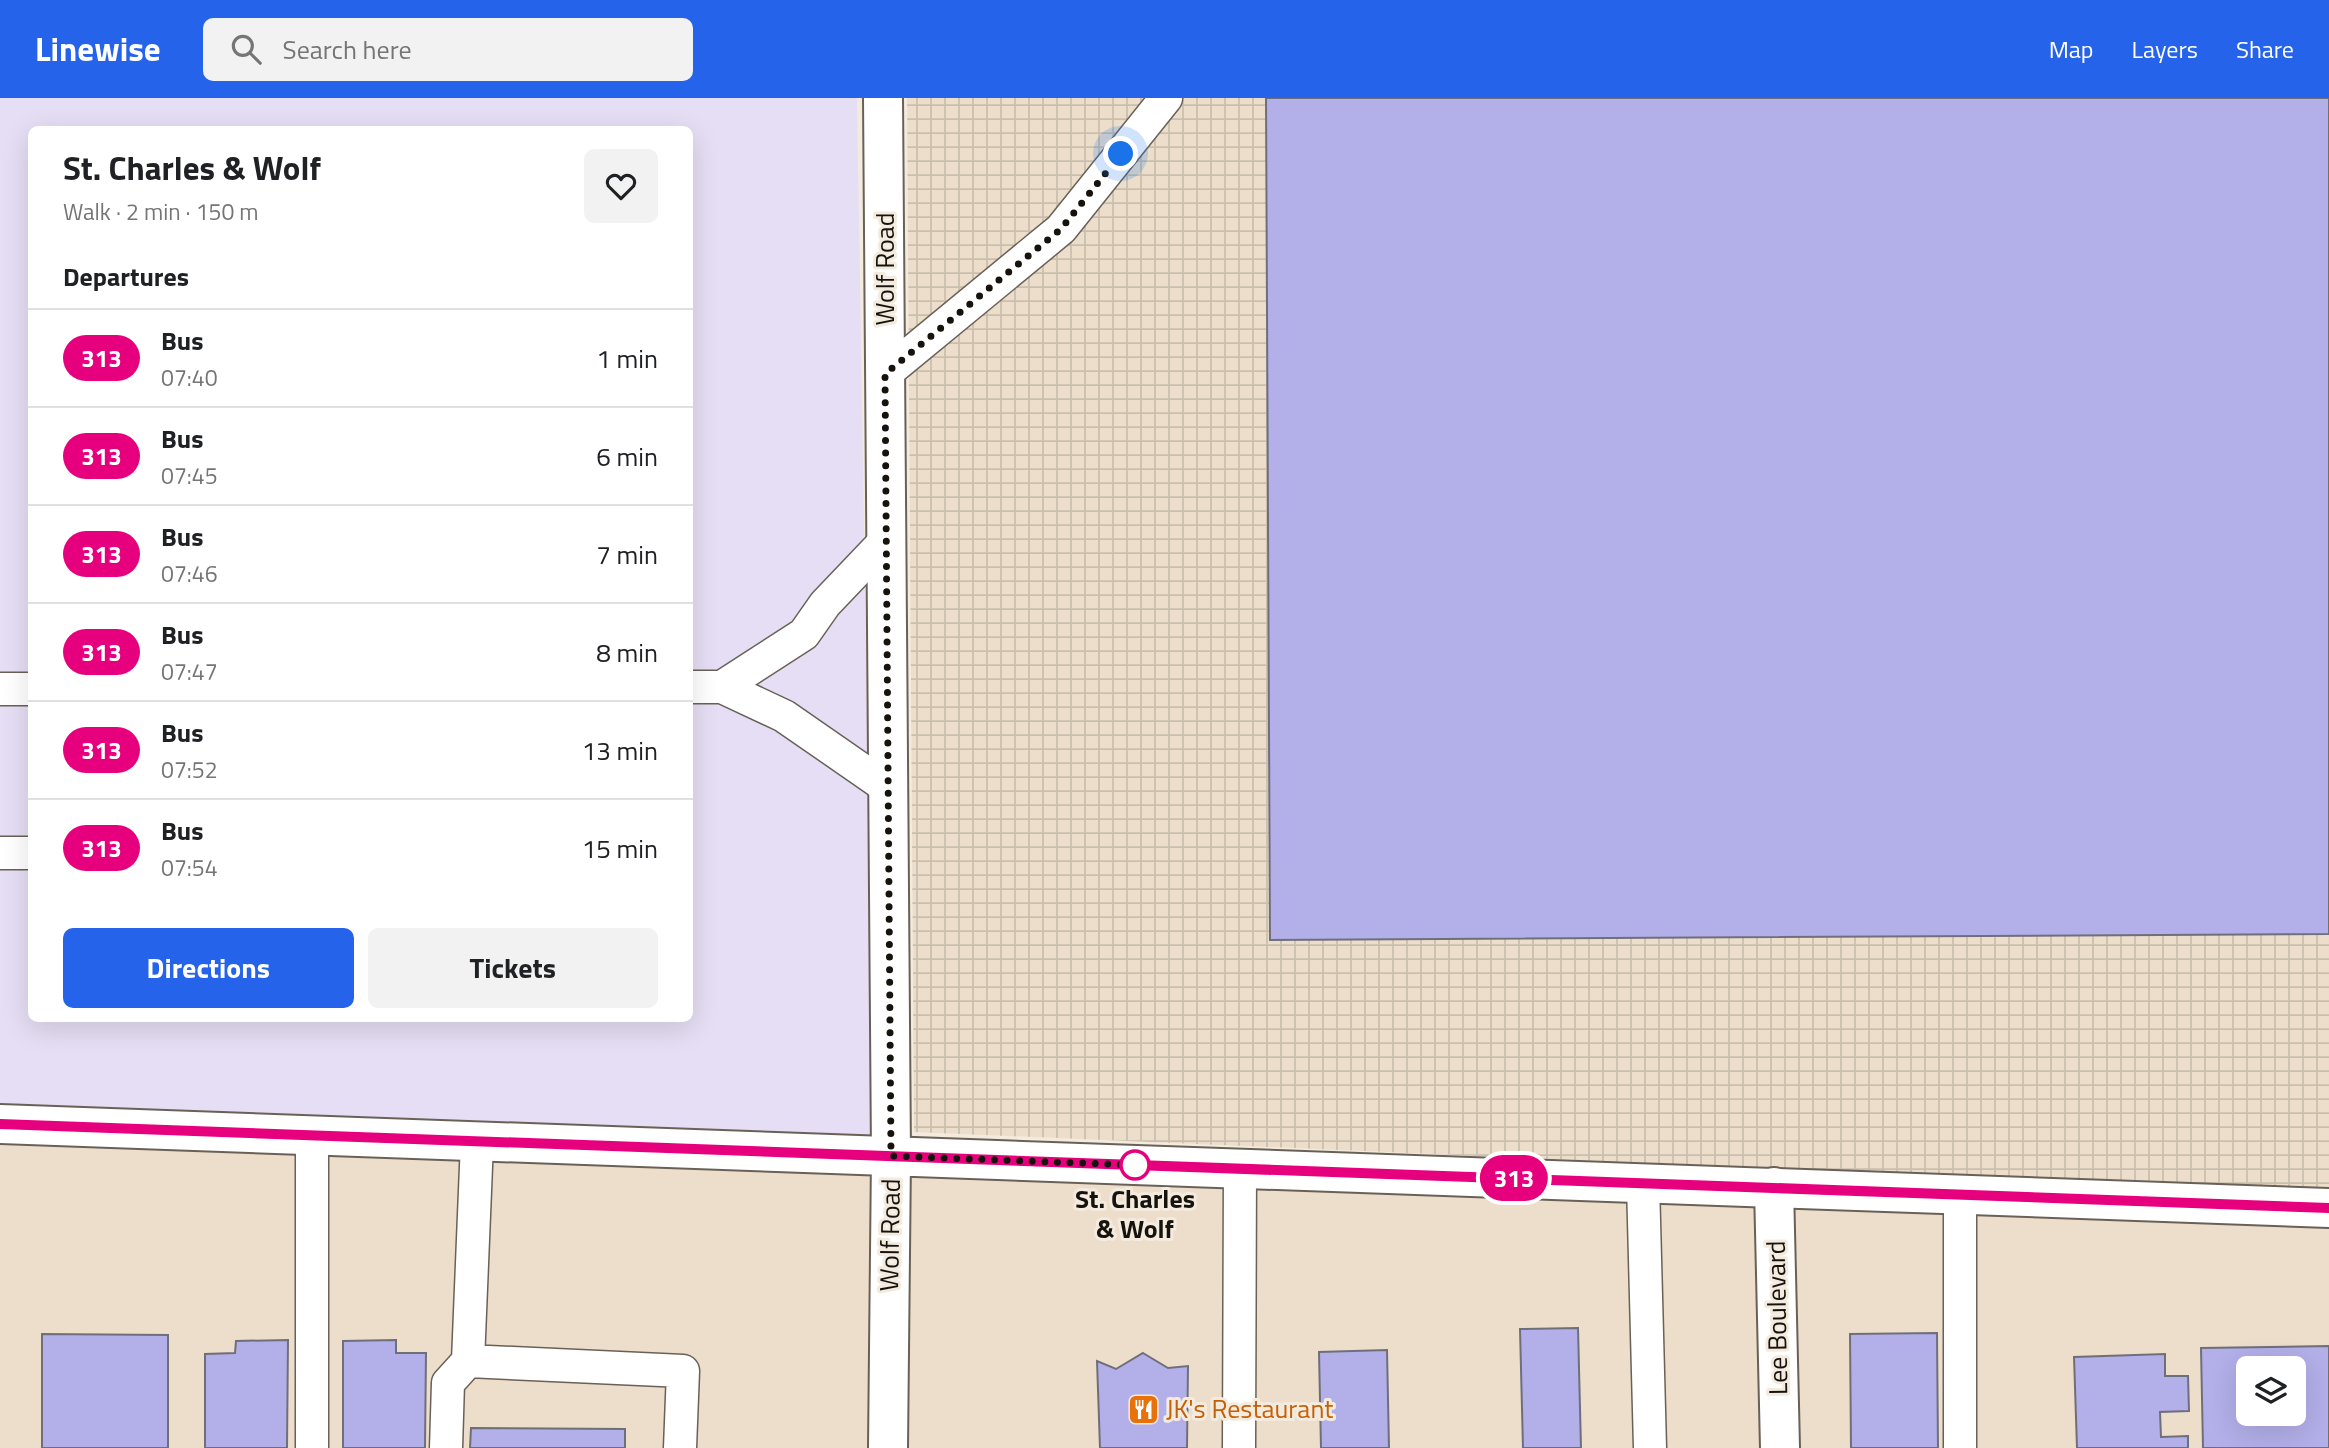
<!DOCTYPE html>
<meta charset="utf-8">
<style>
body{margin:0;font-family:"Titillium Web",sans-serif;background:#f2f2f2;color:#202124;height:100vh;display:flex;flex-direction:column;font-size:26px;white-space:nowrap}
*{box-sizing:border-box;margin:0}
p{font-size:23px;color:#757577}
.icon{flex:none;width:38px;height:38px;fill:none;stroke:currentColor;stroke-width:2;stroke-linecap:round;stroke-linejoin:round}
.map{position:relative;flex:1;overflow:hidden}
.sheet{position:absolute;left:28px;top:28px;width:665px;height:896px;display:flex;flex-direction:column;background:#fff;border-radius:10px;box-shadow:0 7px 28px #0002}
.sheet>*{flex:none}
.badge{padding:0 14px;border-radius:23px;font-size:24px;line-height:46px}
.fabs{position:absolute;left:2236px;top:1258px;display:grid;gap:14px}
.fabs a{display:grid;place-items:center;width:70px;height:70px;border-radius:10px;background:#fff;box-shadow:0 7px 28px #0002;font-size:35px}
.you{position:absolute;width:35px;height:35px;margin:-18px;border:5px solid #fff;border-radius:50%;background:#1a73e8;box-shadow:0 0 0 10px #1a73e833}
.map>.badge{position:absolute;translate:-50% -50%;box-shadow:0 0 0 4px #fff}
h2{padding:0 35px;font-size:26px;line-height:63px}
.round{display:grid;place-items:center;flex:none;width:74px;height:74px;border-radius:10px;background:#f2f2f2}
.headline{display:flex;align-items:center;justify-content:space-between;height:119px;padding:0 35px}
h1{font-size:33px;font-weight:700;line-height:52px}
.primary-button{display:flex;gap:14px;margin-top:auto;padding:14px 35px}
.primary-button a{flex:1;height:80px;border-radius:10px;background:#2563eb;color:#fff;font-size:28px;font-weight:700;line-height:80px;text-align:center}
.primary-button a+a{background:#f2f2f2;color:#202124}
ul{padding:0;list-style:none}
li{display:flex;align-items:center;gap:21px;height:98px;padding:0 35px;border-top:2px solid #e0e0e0}
li div{flex:1}
li b{display:block;font-size:26px}
li em{font-style:normal}
li .badge{min-width:77px;font-weight:700;text-align:center}
header{display:flex;align-items:center;gap:42px;box-sizing:border-box;height:98px;padding:0 35px;background:#2563eb;color:#fff}
header strong{font-size:33px}
nav{display:flex;gap:38px;margin-inline-start:auto;font-size:24px}
.search{width:490px;height:63px;background:#f2f2f2;display:flex;align-items:center;gap:18px;box-sizing:border-box;padding:0 24px;border-radius:10px;color:#757577;font-size:26px}
.map>svg:first-child{display:block}
.built{fill:#eddecc;fill-rule:evenodd}
.industrial{fill:url(#industrial-grid)}
.education{fill:#e5def4;fill-rule:evenodd}
.building{fill:#b2afe9;stroke:#6f6f7b;stroke-width:2;fill-rule:evenodd}
.lines{fill:none;stroke-linecap:round;stroke-linejoin:round}
.service-casing{stroke:#696157;stroke-width:35}
.minor-casing{stroke:#696157;stroke-width:42}
.secondary-casing{stroke:#696157;stroke-width:42}
.service{stroke:#fff;stroke-width:32}
.minor{stroke:#fff;stroke-width:38}
.secondary{stroke:#fff;stroke-width:38}
.line-casing{stroke:#fff;stroke-width:16}
.line{stroke:#e6007e;stroke-width:10}
.walk{stroke:#16130f;stroke-width:7;stroke-dasharray:0 12.6}
.stop-dot{fill:#fff;stroke:#e6007e;stroke-width:3.5}
.labels{text-anchor:middle;stroke-width:6;stroke-linejoin:round;paint-order:stroke}
.street-label{font-size:26px;fill:#16130f;stroke:#f4ebdf}
.stop-label{font-size:26px;font-weight:bold;fill:#16130f;stroke:#f4ebdf}
.food-label{font-size:26px;fill:#c56008;stroke:#f4ebdf;text-anchor:start}
</style>
<header>
<strong>Linewise</strong>
<div class="search"><svg class="icon" aria-label="search" viewBox="0 0 24 24"><circle cx="10" cy="10" r="6"/><path d="M15 15l6 6"/></svg>Search here</div>
<nav><a>Map</a><a>Layers</a><a>Share</a></nav>
</header>
<div class="map">
<svg width="2329" height="1350" viewBox="0 0 2329 1350">
<defs>
<pattern id="industrial-grid" width="8" height="8" patternUnits="userSpaceOnUse" patternTransform="scale(1.75)"><rect width="8" height="8" fill="#eddecc"/><path d="M0 4h8M4 0v8" fill="none" stroke="#cabeae"/></pattern>
</defs>
<rect width="100%" height="100%" fill="#f4ebdf"/>
<!-- built -->
<path class="built" d="M 0,1042 L 871,1075 L 872,1350 L 0,1350 Z
M 911,1077 L 2329,1126 L 2329,1350 L 908,1350 ZM 2249,1270 L 2294,1270 L 2294,1316 L 2249,1316 Z"/>
<!-- industrial -->
<path class="industrial" d="M 907,0 L 2329,0 L 2329,1094 L 914,1034 Z"/>
<!-- education -->
<path class="education" d="M 0,0 L 857,0 L 874,1038 L 0,1006 ZM 32,32 L 690,32 L 690,920 L 32,920 Z"/>
<!-- building -->
<path class="building" d="M 1266,0 L 2329,0 L 2329,836 L 1270,842 Z
M 1578,1230 L 1581,1350 L 1523,1350 L 1520,1231 Z
M 1937,1235 L 1938,1350 L 1851,1350 L 1850,1236 Z
M 42,1236 L 168,1237 L 168,1350 L 42,1350 Z
M 288,1242 L 287,1350 L 205,1350 L 205,1256 L 235,1255 L 236,1243 Z
M 396,1242 L 396,1255 L 426,1255 L 425,1350 L 343,1350 L 343,1243 Z
M 2329,1248 L 2329,1350 L 2203,1350 L 2201,1250 ZM 2249,1270 L 2294,1270 L 2294,1316 L 2249,1316 Z
M 1387,1252 L 1389,1350 L 1321,1350 L 1319,1254 Z
M 1143,1255 L 1168,1270 L 1188,1268 L 1187,1350 L 1100,1350 L 1097,1263 L 1116,1271 Z
M 2165,1256 L 2165,1278 L 2188,1278 L 2189,1313 L 2160,1314 L 2161,1339 L 2188,1338 L 2188,1350 L 2077,1350 L 2074,1259 Z
M 471,1330 L 625,1331 L 625,1350 L 470,1350 Z"/>
<g class="lines">
<defs>
<path id="service" d="M 885,276 L 1061,131 L 1166,0
M 887,441 L 825,506 L 804,536 L 722,589 L 784,618 L 888,690
M 690,589 L 722,589
M 0,591 L 32,591
M 0,755 L 32,755
M 1643,1085 L 1650,1350
M 1960,1096 L 1960,1350
M 468,1263 L 683,1273 L 680,1350
M 312,1350 L 312,1038
M 446,1350 L 448,1285 L 468,1263 L 477,1044
M 1239,1350 L 1240,1071"/>
<path id="minor" d="M 883,0 L 891,1058
M 1774,1089 L 1780,1350"/>
<path id="secondary" d="M 0,1026 L 2329,1110
M 888,1350 L 891,1058"/>
</defs>
<!-- service casing -->
<use href="#service" class="service-casing"/>
<!-- minor casing -->
<use href="#minor" class="minor-casing"/>
<!-- secondary casing -->
<use href="#secondary" class="secondary-casing"/>
<!-- service -->
<use href="#service" class="service"/>
<!-- minor -->
<use href="#minor" class="minor"/>
<!-- secondary -->
<use href="#secondary" class="secondary"/>
</g>
<g class="lines">
<defs>
<path id="line" d="M 0,1026 L 2329,1110"/>
</defs>
<!-- line casing -->
<use href="#line" class="line-casing"/>
<!-- line -->
<use href="#line" class="line"/>
<!-- walk -->
<path class="walk" d="M 1121,56 L 1061,131 L 885,276 L 891,1058 L 1135,1067"/>
</g>
<!-- icons -->
<defs>
<symbol id="restaurant-square" viewBox="-11 -11 22 22"><rect x="-9" y="-9" width="18" height="18" rx="4" fill="#e8710a" stroke="#f4ebdf"/><path d="M-5-6h1v4h1v-4h1v4h1v-4h1v5L-1.5 .5V6h-2V.5L-5-1ZM5-6V6H3V1.5H1.5Q1.5-4 5-6Z" fill="#fff"/></symbol>
</defs>
<g fill-rule="evenodd">
<use href="#restaurant-square" x="1126" y="1294" width="35" height="35"/>
</g>
<!-- markers -->
<circle class="stop-dot" cx="1135" cy="1067" r="14"/>
<g class="labels">
<!-- street labels -->
<g class="street-label">
<text transform="translate(885 171) rotate(-90)" y="9">Wolf Road</text>
<text transform="translate(890 1137) rotate(-89)" y="9">Wolf Road</text>
<text transform="translate(1777 1220) rotate(-91)" y="9">Lee Boulevard</text>
</g>
<!-- stop labels -->
<g class="stop-label">
<text x="1135" y="1110">St. Charles<tspan x="1135" dy="30">&amp; Wolf</tspan></text>
</g>
<!-- food labels -->
<g class="food-label">
<text x="1166" y="1320">JK's Restaurant</text>
</g>
</g>
</svg>
<div class="fabs">
<a><svg class="icon" aria-label="layers" viewBox="0 0 24 24"><path d="M12 4l9 5-9 5-9-5zM3 14l9 5 9-5"/></svg></a>
</div>
<div class="you" style="left:1121px;top:56px"></div>
<b class="badge" style="left:1514px;top:1080px;background:#e6007e;color:#fff">313</b>
<section class="sheet">
<div class="headline"><div><h1>St. Charles &amp; Wolf</h1><p>Walk · 2 min · 150 m</p></div><a class="round"><svg class="icon" aria-label="heart" viewBox="0 0 24 24"><path d="M12 20l-8-8c-3-5 5-10 8-4 3-6 11-1 8 4z"/></svg></a></div>
<h2>Departures</h2>
<ul>
<li><span class="badge" style="background:#e6007e;color:#fff">313</span><div><b>Bus</b><p>07:40</p></div><em>1 min</em></li>
<li><span class="badge" style="background:#e6007e;color:#fff">313</span><div><b>Bus</b><p>07:45</p></div><em>6 min</em></li>
<li><span class="badge" style="background:#e6007e;color:#fff">313</span><div><b>Bus</b><p>07:46</p></div><em>7 min</em></li>
<li><span class="badge" style="background:#e6007e;color:#fff">313</span><div><b>Bus</b><p>07:47</p></div><em>8 min</em></li>
<li><span class="badge" style="background:#e6007e;color:#fff">313</span><div><b>Bus</b><p>07:52</p></div><em>13 min</em></li>
<li><span class="badge" style="background:#e6007e;color:#fff">313</span><div><b>Bus</b><p>07:54</p></div><em>15 min</em></li>
</ul>
<div class="primary-button"><a>Directions</a><a>Tickets</a></div>
</section>
</div>
